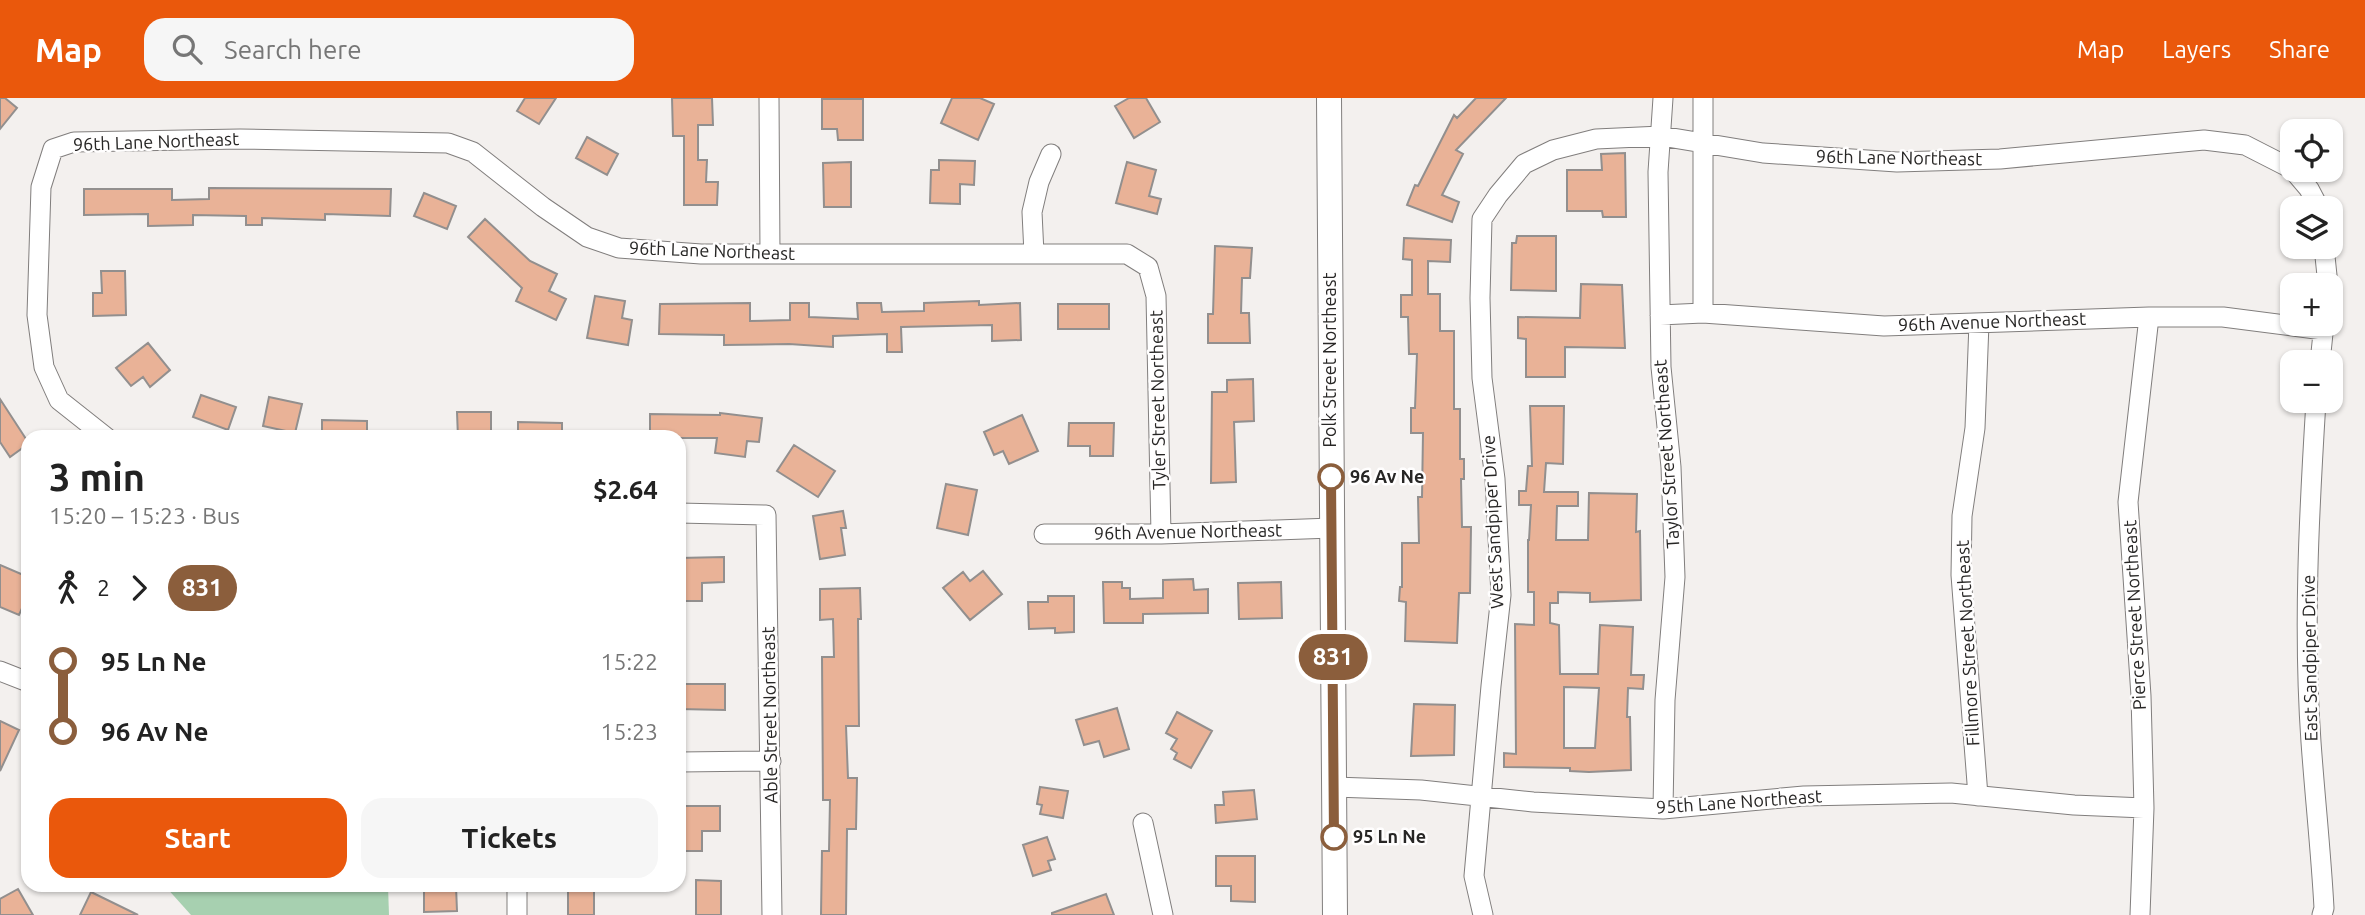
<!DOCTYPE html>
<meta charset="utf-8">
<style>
body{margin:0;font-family:Ubuntu,sans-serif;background:#f6f6f6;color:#222;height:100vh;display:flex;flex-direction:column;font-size:26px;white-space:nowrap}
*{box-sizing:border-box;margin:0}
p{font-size:23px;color:#767676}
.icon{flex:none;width:38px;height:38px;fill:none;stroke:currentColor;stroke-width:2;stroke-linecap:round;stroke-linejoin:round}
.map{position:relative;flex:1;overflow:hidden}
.side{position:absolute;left:21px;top:332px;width:665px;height:462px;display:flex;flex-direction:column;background:#fff;border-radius:21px;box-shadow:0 2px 5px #0004}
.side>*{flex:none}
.badge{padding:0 14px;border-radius:23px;font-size:24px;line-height:46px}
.buttons{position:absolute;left:2280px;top:21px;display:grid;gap:14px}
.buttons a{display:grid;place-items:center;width:63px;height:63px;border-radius:14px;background:#fff;box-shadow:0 2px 5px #0004;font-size:35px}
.map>.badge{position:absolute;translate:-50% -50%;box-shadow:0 0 0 4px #fff}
.legs{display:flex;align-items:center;gap:10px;height:77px;padding:0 28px;font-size:23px}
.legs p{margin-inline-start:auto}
.overview{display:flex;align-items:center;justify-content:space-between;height:119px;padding:0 28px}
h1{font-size:38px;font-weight:700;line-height:52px}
.button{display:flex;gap:14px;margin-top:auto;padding:14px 28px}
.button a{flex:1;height:80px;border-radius:21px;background:#ea580c;color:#fff;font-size:28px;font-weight:700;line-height:80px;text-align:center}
.button a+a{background:#f6f6f6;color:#222}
ul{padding:0 28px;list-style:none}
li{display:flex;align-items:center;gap:24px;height:70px;font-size:26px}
li i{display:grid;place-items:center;width:10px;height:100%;margin:0 9px;background:currentColor}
li i::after{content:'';width:18px;height:18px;margin:-9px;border:5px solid;border-radius:50%;background:#fff}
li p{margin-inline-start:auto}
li:first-child i{background:linear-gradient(#0000 50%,currentColor 0)}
li:last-child i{background:linear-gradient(currentColor 50%,#0000 0)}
header{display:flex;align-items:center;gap:42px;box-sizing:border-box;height:98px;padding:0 35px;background:#ea580c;color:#fff}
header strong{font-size:33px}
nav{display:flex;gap:38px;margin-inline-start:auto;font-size:24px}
.search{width:490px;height:63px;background:#f6f6f6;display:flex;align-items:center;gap:18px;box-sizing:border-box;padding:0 24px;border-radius:21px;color:#767676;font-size:26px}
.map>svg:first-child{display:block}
.green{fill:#a7d0b0}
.building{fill:#e9b297;stroke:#928f8e;stroke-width:2;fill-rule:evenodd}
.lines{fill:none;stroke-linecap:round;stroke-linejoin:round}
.minor-casing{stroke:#817e7d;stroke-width:21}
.tertiary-casing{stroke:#817e7d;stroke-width:26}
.minor{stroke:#fff;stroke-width:19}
.tertiary{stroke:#fff;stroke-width:24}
.line-1-casing{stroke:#fff;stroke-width:16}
.line-1{stroke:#8b5e3c;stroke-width:10}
.stop-1-dot{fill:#fff;stroke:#8b5e3c;stroke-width:3.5}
.labels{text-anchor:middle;stroke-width:5;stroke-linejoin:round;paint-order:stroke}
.street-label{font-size:18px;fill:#272625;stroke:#fffefe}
.stop-label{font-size:18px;font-weight:bold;fill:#272625;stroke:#fffefe;text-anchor:start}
</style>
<header>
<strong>Map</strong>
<div class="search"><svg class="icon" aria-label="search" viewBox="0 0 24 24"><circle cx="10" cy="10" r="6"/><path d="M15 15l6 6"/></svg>Search here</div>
<nav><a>Map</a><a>Layers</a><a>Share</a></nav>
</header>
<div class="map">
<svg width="2365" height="817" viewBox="0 0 2365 817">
<rect width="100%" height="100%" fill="#f3f0ee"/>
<!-- green -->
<path class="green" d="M 165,788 L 388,788 L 389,817 L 191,817 Z"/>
<!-- building -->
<path class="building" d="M 0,0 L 5,0 L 17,10 L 0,31 Z
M 525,0 L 556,0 L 539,26 L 517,13 Z
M 672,0 L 712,0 L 713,27 L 698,27 L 698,62 L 707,62 L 706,84 L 718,84 L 717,107 L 684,107 L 684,38 L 673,38 Z
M 952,0 L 980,0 L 994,6 L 978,42 L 941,25 Z
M 1129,0 L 1146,0 L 1160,24 L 1134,40 L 1115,8 Z
M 1476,0 L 1506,0 L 1456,52 L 1463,56 L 1442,97 L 1459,104 L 1452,124 L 1407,107 L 1415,87 L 1418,88 L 1454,17 L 1457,20 Z
M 822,1 L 863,1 L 863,42 L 838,42 L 837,31 L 822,31 Z
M 587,39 L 618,56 L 607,77 L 576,60 Z
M 1625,55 L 1626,119 L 1603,119 L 1602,113 L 1567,113 L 1567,72 L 1602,72 L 1601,56 Z
M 939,62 L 975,63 L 974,87 L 960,86 L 960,106 L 930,105 L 931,72 L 939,72 Z
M 851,64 L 851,109 L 824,109 L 823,65 Z
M 1127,64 L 1156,72 L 1149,98 L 1161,101 L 1157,116 L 1116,105 Z
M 209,90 L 391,91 L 390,118 L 325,116 L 325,122 L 262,120 L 262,127 L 246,127 L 246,118 L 193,117 L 193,127 L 148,128 L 148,116 L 84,117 L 84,91 L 172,91 L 172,102 L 209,101 Z
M 424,95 L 456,108 L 447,131 L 414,118 Z
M 485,121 L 530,163 L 557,176 L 549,193 L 566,201 L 556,222 L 516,203 L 522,190 L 468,139 Z
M 1517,138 L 1556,138 L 1556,193 L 1511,192 L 1512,145 L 1516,145 Z
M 1404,140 L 1451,142 L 1450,164 L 1428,163 L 1428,196 L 1440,196 L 1440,233 L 1454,233 L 1454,311 L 1460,311 L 1460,361 L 1464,361 L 1464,381 L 1461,381 L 1462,429 L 1471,429 L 1470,495 L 1459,495 L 1457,545 L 1405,543 L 1406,504 L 1399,503 L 1400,489 L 1402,489 L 1402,445 L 1419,445 L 1418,399 L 1422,399 L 1423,335 L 1411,335 L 1411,310 L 1415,310 L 1417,256 L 1409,256 L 1408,219 L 1401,219 L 1401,197 L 1412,197 L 1412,162 L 1403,161 Z
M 1215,148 L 1252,150 L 1250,180 L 1242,180 L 1241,215 L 1249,215 L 1250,245 L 1208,245 L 1208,216 L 1213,216 Z
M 101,173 L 125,173 L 126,217 L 93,218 L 93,195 L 102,195 Z
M 1581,186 L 1622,187 L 1625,250 L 1565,249 L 1565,279 L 1526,279 L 1526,241 L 1518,240 L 1518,219 L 1580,220 Z
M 595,198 L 625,203 L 622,220 L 632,222 L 628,247 L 587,240 Z
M 979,203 L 979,207 L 1020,205 L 1021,242 L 992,243 L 992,227 L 901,229 L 902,254 L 887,254 L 887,236 L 833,238 L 833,249 L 789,246 L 724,247 L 724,237 L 659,236 L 660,206 L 750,205 L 750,223 L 790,222 L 790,205 L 809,205 L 809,219 L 858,221 L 857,205 L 881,205 L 882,214 L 924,213 L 924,205 Z
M 1058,206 L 1109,206 L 1109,231 L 1058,231 Z
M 148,245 L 170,272 L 150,289 L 143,279 L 131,288 L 116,270 Z
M 1253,281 L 1254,323 L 1234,324 L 1236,384 L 1211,385 L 1212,294 L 1227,294 L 1227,282 Z
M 201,297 L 236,309 L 228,332 L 193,319 Z
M 269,299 L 302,306 L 295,335 L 263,328 Z
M 0,301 L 28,344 L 28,346 L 10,359 L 0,344 Z
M 1530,308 L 1564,308 L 1563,366 L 1546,365 L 1544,394 L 1578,394 L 1578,408 L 1557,408 L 1556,442 L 1588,442 L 1589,395 L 1637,396 L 1636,434 L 1640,433 L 1641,502 L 1590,504 L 1590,495 L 1558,494 L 1558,505 L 1550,505 L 1550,525 L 1559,527 L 1560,576 L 1598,576 L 1600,527 L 1633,529 L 1631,577 L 1644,577 L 1643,591 L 1628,590 L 1627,619 L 1630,619 L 1631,672 L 1589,674 L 1570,673 L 1570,670 L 1504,669 L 1504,655 L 1516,656 L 1515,526 L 1534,527 L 1534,494 L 1528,494 L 1528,442 L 1529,442 L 1531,407 L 1519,407 L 1519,393 L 1526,393 L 1528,368 L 1532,368 ZM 1564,589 L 1599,590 L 1595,650 L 1564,650 Z
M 457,314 L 491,314 L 491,337 L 480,337 L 480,340 L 458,340 Z
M 720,315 L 762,320 L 759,344 L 747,343 L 745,359 L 715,355 L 717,340 L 650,340 L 650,316 L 720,317 Z
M 1022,317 L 1038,353 L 1009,366 L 1003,353 L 994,357 L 984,334 Z
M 322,322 L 367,323 L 367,340 L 322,340 Z
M 518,324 L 562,325 L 562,340 L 518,340 Z
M 1069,325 L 1114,325 L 1113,358 L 1090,358 L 1090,348 L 1068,348 Z
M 794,347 L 835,373 L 818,399 L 777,373 Z
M 946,386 L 977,392 L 968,437 L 937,430 Z
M 843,413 L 846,430 L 841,430 L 845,457 L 820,461 L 813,418 Z
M 724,459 L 724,484 L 702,485 L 702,503 L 680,503 L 679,460 Z
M 0,467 L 28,479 L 28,497 L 19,517 L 0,509 Z
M 983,473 L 1002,496 L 970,522 L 943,490 L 963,474 L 970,483 Z
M 1193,481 L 1194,492 L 1208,491 L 1208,515 L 1143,516 L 1143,525 L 1104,525 L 1103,484 L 1122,484 L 1122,490 L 1130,490 L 1130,501 L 1163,500 L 1163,482 Z
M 1281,484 L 1282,520 L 1239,521 L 1238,485 Z
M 860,490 L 861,521 L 858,521 L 859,628 L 846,628 L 848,680 L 857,680 L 856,731 L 847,731 L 846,817 L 821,817 L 822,753 L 829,753 L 830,702 L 823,702 L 822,559 L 834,559 L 833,521 L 820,522 L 820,491 Z
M 1048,498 L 1074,498 L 1074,534 L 1055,535 L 1055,530 L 1029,531 L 1028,504 L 1048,504 Z
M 679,586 L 725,586 L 725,612 L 679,611 Z
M 1414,606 L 1455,607 L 1454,657 L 1411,658 Z
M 1117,610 L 1129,651 L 1104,659 L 1099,643 L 1084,647 L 1076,622 Z
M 1177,614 L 1212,633 L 1191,670 L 1174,661 L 1177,655 L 1171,651 L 1177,641 L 1166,635 Z
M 0,623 L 19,632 L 0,673 Z
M 1040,689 L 1068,693 L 1063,720 L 1040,716 L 1042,707 L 1037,706 Z
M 1254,692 L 1257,721 L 1216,725 L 1215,707 L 1224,707 L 1223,694 Z
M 679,708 L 720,708 L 720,733 L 702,733 L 702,753 L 679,753 Z
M 1047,739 L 1055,761 L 1048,763 L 1051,772 L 1033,778 L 1023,747 Z
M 1216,758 L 1255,758 L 1255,804 L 1231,803 L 1231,788 L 1216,788 Z
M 696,782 L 721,783 L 721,817 L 696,817 Z
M 424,788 L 456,788 L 457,813 L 424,814 Z
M 568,788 L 594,788 L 594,817 L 568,817 Z
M 18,791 L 33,817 L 0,817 L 0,801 Z
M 91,794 L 138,817 L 80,817 Z
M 1106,796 L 1114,817 L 1052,817 L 1052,815 Z"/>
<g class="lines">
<defs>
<path id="minor" d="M 769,0 L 770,156
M 2293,72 L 2309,91 L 2319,110
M 2324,149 L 2328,187
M 1034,156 L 1032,114 L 1039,84 L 1051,56
M 1703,215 L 1703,0
M 1660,217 L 1703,215 L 1884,228 L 2149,219 L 2223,219 L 2323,232
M 2320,264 L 2324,226
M 2316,303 C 2309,416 2303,531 2311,644 C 2315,700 2321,754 2324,810 L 2322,817
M 107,340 L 59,302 L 44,269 L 37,217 L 41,89 L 53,51 L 74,44 L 240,41 L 448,45 L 473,54 L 543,109 L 587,139 L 619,150 L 701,156 L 1127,156 L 1148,169 L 1156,198 L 1161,436
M 679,415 L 766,417 L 772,817
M 1044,436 L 1161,436 L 1332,430
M 0,573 L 28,584
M 679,664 L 771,663
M 1334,689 L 1421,692 L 1533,704 L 1663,711 L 1804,698 L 1951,695 L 2074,707 L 2144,710
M 1978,698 L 1961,477 L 1962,418 L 1975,330 L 1979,225
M 1663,711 L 1665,602 L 1675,479 L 1671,369 L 1661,269 L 1658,74 L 1663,0
M 1143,725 L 1163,817
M 517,788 L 517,817
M 1483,817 L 1474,778 L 1491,588 L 1501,497 L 1495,381 L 1482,280 L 1480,200 L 1482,121 L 1498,97 L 1524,66 L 1553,52 L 1596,41 L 1661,38 L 1763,55 L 1897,64 L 2000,61 L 2204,42 L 2245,47 L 2292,71
M 2140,817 L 2144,710 L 2141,598 L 2128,404 L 2149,219"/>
<path id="tertiary" d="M 1329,0 L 1335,817"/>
</defs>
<!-- minor casing -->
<use href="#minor" class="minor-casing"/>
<!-- tertiary casing -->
<use href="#tertiary" class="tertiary-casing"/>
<!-- minor -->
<use href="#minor" class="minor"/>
<!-- tertiary -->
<use href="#tertiary" class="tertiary"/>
</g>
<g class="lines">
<defs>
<path id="line-1" d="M 1331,379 L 1334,739"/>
</defs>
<!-- line-1 casing -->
<use href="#line-1" class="line-1-casing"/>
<!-- line-1 -->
<use href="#line-1" class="line-1"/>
</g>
<!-- markers -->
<g class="stop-1-dot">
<circle cx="1331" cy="379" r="12"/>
<circle cx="1334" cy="739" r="12"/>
</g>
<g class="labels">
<!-- street labels -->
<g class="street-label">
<text transform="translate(156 44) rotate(-2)" y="6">96th Lane Northeast</text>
<text transform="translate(1899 60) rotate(1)" y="6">96th Lane Northeast</text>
<text transform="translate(712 153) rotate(2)" y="6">96th Lane Northeast</text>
<text transform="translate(1992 224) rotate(-2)" y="6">96th Avenue Northeast</text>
<text transform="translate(1330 262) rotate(-90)" y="6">Polk Street Northeast</text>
<text transform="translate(1158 302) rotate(-91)" y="6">Tyler Street Northeast</text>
<text transform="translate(1667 356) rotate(-94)" y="6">Taylor Street Northeast</text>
<text transform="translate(1493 424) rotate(-93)" y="6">West Sandpiper Drive</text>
<text transform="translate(1188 434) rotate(-1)" y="6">96th Avenue Northeast</text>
<text transform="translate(2135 517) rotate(-93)" y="6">Pierce Street Northeast</text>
<text transform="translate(1968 545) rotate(-93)" y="6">Fillmore Street Northeast</text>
<text transform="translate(2310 560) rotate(-91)" y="6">East Sandpiper Drive</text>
<text transform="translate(770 617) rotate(-91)" y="6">Able Street Northeast</text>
<text transform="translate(1739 704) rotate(-4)" y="6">95th Lane Northeast</text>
</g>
<!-- stop labels -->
<g class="stop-label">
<text x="1350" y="385">96 Av Ne</text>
<text x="1353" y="745">95 Ln Ne</text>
</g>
</g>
</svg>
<div class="buttons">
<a><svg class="icon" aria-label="locate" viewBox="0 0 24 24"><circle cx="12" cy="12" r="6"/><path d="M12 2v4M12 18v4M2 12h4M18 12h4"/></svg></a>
<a><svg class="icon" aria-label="layers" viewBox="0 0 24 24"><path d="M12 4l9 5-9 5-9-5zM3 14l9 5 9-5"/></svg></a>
<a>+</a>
<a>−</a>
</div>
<b class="badge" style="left:1333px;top:559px;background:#8b5e3c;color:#fff">831</b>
<section class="side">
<div class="overview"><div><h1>3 min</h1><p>15:20 – 15:23 · Bus</p></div><b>$2.64</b></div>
<div class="legs"><svg class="icon" aria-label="walk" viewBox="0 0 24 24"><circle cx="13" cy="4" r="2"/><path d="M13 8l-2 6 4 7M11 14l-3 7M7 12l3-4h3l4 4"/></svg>2<svg class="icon" aria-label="forward" viewBox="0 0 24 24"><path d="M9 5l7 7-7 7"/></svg><b class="badge" style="background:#8b5e3c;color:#fff">831</b></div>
<ul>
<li><i style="color:#8b5e3c"></i><b>95 Ln Ne</b><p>15:22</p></li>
<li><i style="color:#8b5e3c"></i><b>96 Av Ne</b><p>15:23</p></li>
</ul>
<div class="button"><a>Start</a><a>Tickets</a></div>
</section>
</div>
